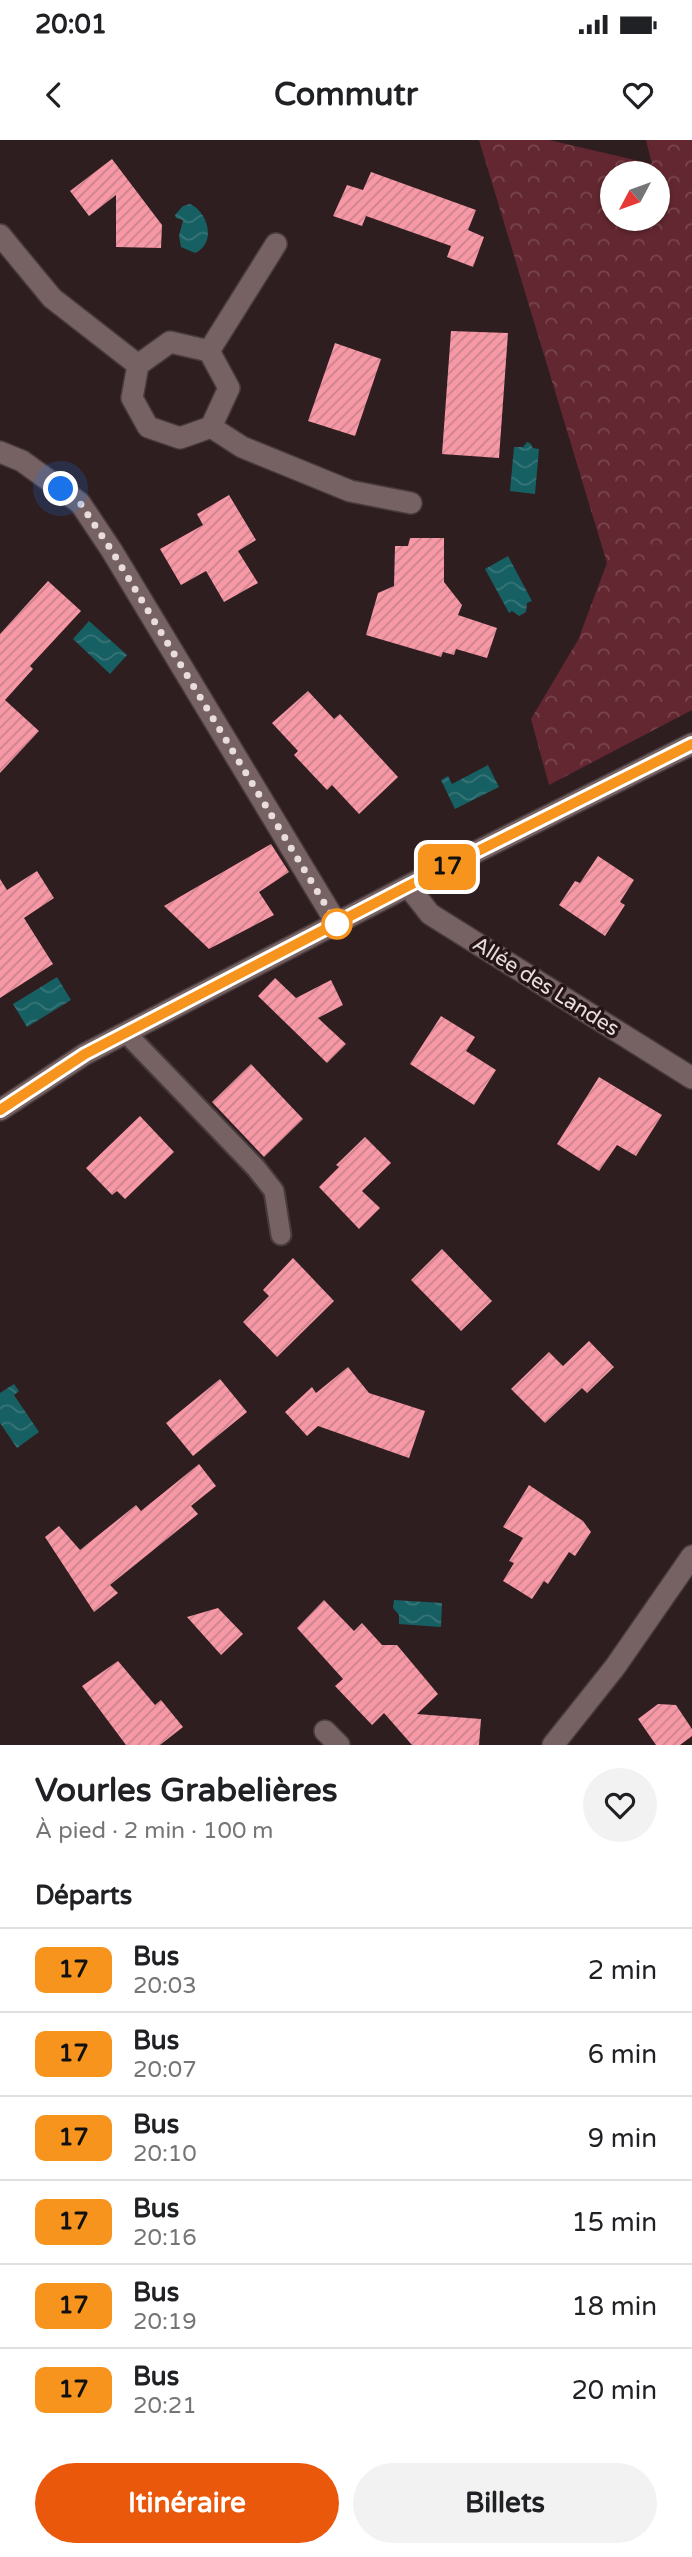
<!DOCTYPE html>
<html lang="fr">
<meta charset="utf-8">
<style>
body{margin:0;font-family:"Varela Round",sans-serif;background:#f2f2f2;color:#202124;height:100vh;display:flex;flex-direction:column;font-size:26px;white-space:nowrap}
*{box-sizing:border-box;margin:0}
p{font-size:23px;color:#757577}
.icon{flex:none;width:38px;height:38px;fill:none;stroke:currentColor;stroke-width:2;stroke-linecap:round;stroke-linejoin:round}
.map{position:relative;height:1605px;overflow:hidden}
.drawer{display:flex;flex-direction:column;background:#fff;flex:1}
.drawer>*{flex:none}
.badge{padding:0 14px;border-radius:10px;font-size:24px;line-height:46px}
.needle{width:46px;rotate:229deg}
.controls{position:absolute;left:600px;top:21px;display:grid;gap:14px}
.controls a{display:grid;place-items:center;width:70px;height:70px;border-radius:50%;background:#fff;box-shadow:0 2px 5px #0004;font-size:35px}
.you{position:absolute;width:35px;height:35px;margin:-18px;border:5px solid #fff;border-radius:50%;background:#1a73e8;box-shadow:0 0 0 10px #1a73e833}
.map>.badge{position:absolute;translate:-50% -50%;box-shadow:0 0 0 4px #fff}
h2{padding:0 35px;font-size:26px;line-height:63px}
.round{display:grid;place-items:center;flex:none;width:74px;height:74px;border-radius:37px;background:#f2f2f2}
.headline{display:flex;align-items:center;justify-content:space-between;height:119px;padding:0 35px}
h1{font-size:33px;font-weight:700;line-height:52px}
.action{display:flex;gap:14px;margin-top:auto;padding:14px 35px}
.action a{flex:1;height:80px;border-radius:42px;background:#ea580c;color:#fff;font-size:28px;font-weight:700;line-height:80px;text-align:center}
.action a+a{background:#f2f2f2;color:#202124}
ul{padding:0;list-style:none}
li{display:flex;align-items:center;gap:21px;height:84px;padding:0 35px;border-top:2px solid #e0e0e0}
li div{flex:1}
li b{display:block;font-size:26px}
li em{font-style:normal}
li .badge{min-width:77px;font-weight:700;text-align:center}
.status{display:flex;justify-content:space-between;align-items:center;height:49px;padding:0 35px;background:#fff;direction:ltr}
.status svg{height:19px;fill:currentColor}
header{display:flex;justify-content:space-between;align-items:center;height:91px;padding:0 35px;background:#fff;font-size:32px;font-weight:700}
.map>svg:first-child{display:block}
.forest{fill:url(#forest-crowns);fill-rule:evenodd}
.water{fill:url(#water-waves)}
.building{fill:url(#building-hatch)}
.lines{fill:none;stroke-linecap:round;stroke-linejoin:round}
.lane-casing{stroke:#483b3d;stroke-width:23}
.street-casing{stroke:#483b3d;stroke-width:24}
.lane{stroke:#766163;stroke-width:19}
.street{stroke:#766163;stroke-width:21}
.line-casing{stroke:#fff;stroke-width:16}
.line{stroke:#f7941d;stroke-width:10}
.walk{stroke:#e8dcdd;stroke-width:7;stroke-dasharray:0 12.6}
.stop-dot{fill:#fff;stroke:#f7941d;stroke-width:3.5}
.labels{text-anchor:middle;stroke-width:7;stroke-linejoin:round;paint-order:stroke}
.street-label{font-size:21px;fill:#e8dcdd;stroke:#251517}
</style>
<div class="status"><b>20:01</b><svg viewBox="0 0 49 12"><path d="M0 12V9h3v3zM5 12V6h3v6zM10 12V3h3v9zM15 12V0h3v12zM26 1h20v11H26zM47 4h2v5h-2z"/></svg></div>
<header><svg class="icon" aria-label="back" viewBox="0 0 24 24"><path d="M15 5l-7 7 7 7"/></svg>Commutr<svg class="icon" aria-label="heart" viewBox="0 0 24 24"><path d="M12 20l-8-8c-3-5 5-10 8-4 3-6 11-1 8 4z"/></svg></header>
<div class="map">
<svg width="692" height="1605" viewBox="0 0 692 1605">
<defs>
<pattern id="forest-crowns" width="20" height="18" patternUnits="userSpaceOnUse" patternTransform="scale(1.75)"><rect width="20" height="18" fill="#632731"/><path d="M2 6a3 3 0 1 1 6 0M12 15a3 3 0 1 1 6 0" fill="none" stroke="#79464e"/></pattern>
<pattern id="water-waves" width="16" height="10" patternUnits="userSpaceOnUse" patternTransform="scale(1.75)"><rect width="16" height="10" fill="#165f62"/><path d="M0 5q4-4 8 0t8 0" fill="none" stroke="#387578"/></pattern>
<pattern id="building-hatch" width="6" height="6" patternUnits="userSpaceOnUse" patternTransform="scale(1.75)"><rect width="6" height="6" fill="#f698a5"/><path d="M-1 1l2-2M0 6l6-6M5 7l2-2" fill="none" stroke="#ca828c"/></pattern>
</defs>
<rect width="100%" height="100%" fill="#2f1e20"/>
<!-- forest -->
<path class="forest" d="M 479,0 L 549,0 L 652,24 L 646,0 L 692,0 L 692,570 L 549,645 L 531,579 L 578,500 L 607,423 ZM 612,33 L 658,33 L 658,79 L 612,79 Z"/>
<!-- water -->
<path class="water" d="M 190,64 C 208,72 217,103 195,113 L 181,107 L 179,96 L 183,80 L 176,78 L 175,75 L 183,66 Z
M 527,302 L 530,303 L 533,308 L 539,309 L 535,354 L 510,351 L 514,307 L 523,307 Z
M 508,416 L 532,461 L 527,463 L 526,472 L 519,476 L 512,471 L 509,473 L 485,429 Z
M 89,481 L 127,515 L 110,534 L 73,499 Z
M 488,625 L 499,647 L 455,669 L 441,640 L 448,636 L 452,644 Z
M 57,837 L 71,860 L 27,887 L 13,864 Z
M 14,1244 L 19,1251 L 14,1255 L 39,1292 L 17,1308 L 0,1283 L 0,1253 Z
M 394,1460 L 442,1463 L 441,1487 L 399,1484 L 399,1475 L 393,1468 Z"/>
<!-- building -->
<path class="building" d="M 112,19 L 162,85 L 161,108 L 116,107 L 116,55 L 89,76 L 70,51 Z
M 371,32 L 476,70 L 468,90 L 484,97 L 473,127 L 447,117 L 451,106 L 366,76 L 362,86 L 333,76 L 347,45 L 363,50 Z
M 451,191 L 508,193 L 499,318 L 442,314 Z
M 335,203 L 381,219 L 355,296 L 308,281 Z
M 229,355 L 256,400 L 238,411 L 258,443 L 224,462 L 206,431 L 181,445 L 160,409 L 203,385 L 197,374 Z
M 410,398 L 444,398 L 444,442 L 462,465 L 458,475 L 497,488 L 487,518 L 456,509 L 454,515 L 443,512 L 441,517 L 366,495 L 378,453 L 394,446 L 395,406 L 408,406 Z
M 48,441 L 81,471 L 30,526 L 33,529 L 5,560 L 39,591 L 0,633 L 0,494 Z
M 308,551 L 334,579 L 340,574 L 398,637 L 359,674 L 332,645 L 327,650 L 294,615 L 298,611 L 272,583 Z
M 271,704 L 289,732 L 259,752 L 274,775 L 209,809 L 164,766 Z
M 598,716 L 634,740 L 620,762 L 625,765 L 605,796 L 559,765 L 575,741 L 580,743 Z
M 37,731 L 54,758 L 24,778 L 53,824 L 0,858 L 0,739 L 7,750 Z
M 275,838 L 296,858 L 331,840 L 343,865 L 318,878 L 346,904 L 327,923 L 258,856 Z
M 441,876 L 475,897 L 466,911 L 496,930 L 474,965 L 410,924 Z
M 251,924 L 303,979 L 264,1017 L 212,962 Z
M 599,937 L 662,975 L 636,1016 L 617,1005 L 599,1031 L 557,1004 Z
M 140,976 L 174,1012 L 125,1059 L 117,1051 L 112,1055 L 86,1028 Z
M 365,997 L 391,1023 L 362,1051 L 380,1068 L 359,1089 L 319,1047 L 339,1027 L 336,1025 Z
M 442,1109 L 492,1161 L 461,1191 L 411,1140 Z
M 293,1118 L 334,1161 L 277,1217 L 243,1182 L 269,1156 L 263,1150 Z
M 589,1201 L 614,1227 L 587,1253 L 582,1248 L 545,1283 L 511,1249 L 549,1212 L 563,1226 Z
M 348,1227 L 369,1253 L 425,1271 L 409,1318 L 318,1286 L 307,1296 L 285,1272 L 312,1247 L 316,1253 Z
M 220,1239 L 247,1272 L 193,1316 L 166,1283 Z
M 199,1324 L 216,1346 L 191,1366 L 198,1374 L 110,1445 L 118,1453 L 94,1472 L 45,1397 L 59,1386 L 80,1410 L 136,1365 L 141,1371 Z
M 529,1345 L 583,1381 L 591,1392 L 575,1416 L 569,1412 L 548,1444 L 544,1441 L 532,1459 L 503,1441 L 514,1423 L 509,1421 L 523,1398 L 503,1387 Z
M 324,1460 L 354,1491 L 362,1483 L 382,1505 L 397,1505 L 438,1554 L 417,1574 L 481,1579 L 479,1605 L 412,1605 L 384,1573 L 372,1585 L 335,1546 L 343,1539 L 297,1488 Z
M 218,1468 L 243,1494 L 221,1515 L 187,1477 Z
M 118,1521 L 155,1565 L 161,1560 L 183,1587 L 160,1605 L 126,1605 L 82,1546 Z
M 658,1564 L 676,1565 L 692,1589 L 692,1596 L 680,1605 L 656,1605 L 638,1579 Z"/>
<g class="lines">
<defs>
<path id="lane" d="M 126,893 L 256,1028 L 274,1051 L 281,1095"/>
<path id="street" d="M 0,95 L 52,158 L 138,225
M 170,202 L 209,211 L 229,248 L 211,287 L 180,298 L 148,287 L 132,258 L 138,225 Z
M 209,211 L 276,104
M 211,287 L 242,307 L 350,351 L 411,363
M 0,312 L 22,321 L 80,363 L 112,411 L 337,784
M 408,746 L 430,774 L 692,938
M 0,970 L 85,914 L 408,746 L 692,604
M 325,1591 L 339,1605
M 553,1605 L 615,1527 L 692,1416"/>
</defs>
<!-- lane casing -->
<use href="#lane" class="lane-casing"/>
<!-- street casing -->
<use href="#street" class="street-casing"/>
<!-- lane -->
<use href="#lane" class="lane"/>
<!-- street -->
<use href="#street" class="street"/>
</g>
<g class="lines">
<defs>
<path id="line" d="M 0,970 L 85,914 L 408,746 L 692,604"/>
</defs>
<!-- line casing -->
<use href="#line" class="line-casing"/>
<!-- line -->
<use href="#line" class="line"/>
<!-- walk -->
<path class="walk" d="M 61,349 L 80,363 L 112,411 L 337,784"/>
</g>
<!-- markers -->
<circle class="stop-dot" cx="337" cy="784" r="14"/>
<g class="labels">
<!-- street labels -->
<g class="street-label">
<text transform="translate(546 846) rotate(32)" y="7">Allée des Landes</text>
</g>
</g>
</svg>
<div class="controls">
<a><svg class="needle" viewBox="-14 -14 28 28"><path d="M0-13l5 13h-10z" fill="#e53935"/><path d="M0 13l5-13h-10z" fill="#757577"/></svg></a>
</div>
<div class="you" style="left:61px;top:349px"></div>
<b class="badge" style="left:447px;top:727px;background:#f7941d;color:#111">17</b>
</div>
<section class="drawer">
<div class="headline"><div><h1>Vourles Grabelières</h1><p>À pied · 2 min · 100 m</p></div><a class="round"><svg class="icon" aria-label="heart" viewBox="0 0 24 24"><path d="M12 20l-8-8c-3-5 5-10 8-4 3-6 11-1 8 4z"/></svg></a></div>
<h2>Départs</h2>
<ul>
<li><span class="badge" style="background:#f7941d;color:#111">17</span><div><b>Bus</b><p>20:03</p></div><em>2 min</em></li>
<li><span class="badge" style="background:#f7941d;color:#111">17</span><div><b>Bus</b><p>20:07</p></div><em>6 min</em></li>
<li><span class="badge" style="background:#f7941d;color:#111">17</span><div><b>Bus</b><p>20:10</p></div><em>9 min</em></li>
<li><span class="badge" style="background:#f7941d;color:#111">17</span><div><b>Bus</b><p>20:16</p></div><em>15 min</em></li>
<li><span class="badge" style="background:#f7941d;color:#111">17</span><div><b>Bus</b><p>20:19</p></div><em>18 min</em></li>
<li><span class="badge" style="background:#f7941d;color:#111">17</span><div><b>Bus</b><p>20:21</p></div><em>20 min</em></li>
</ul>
<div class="action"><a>Itinéraire</a><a>Billets</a></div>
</section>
